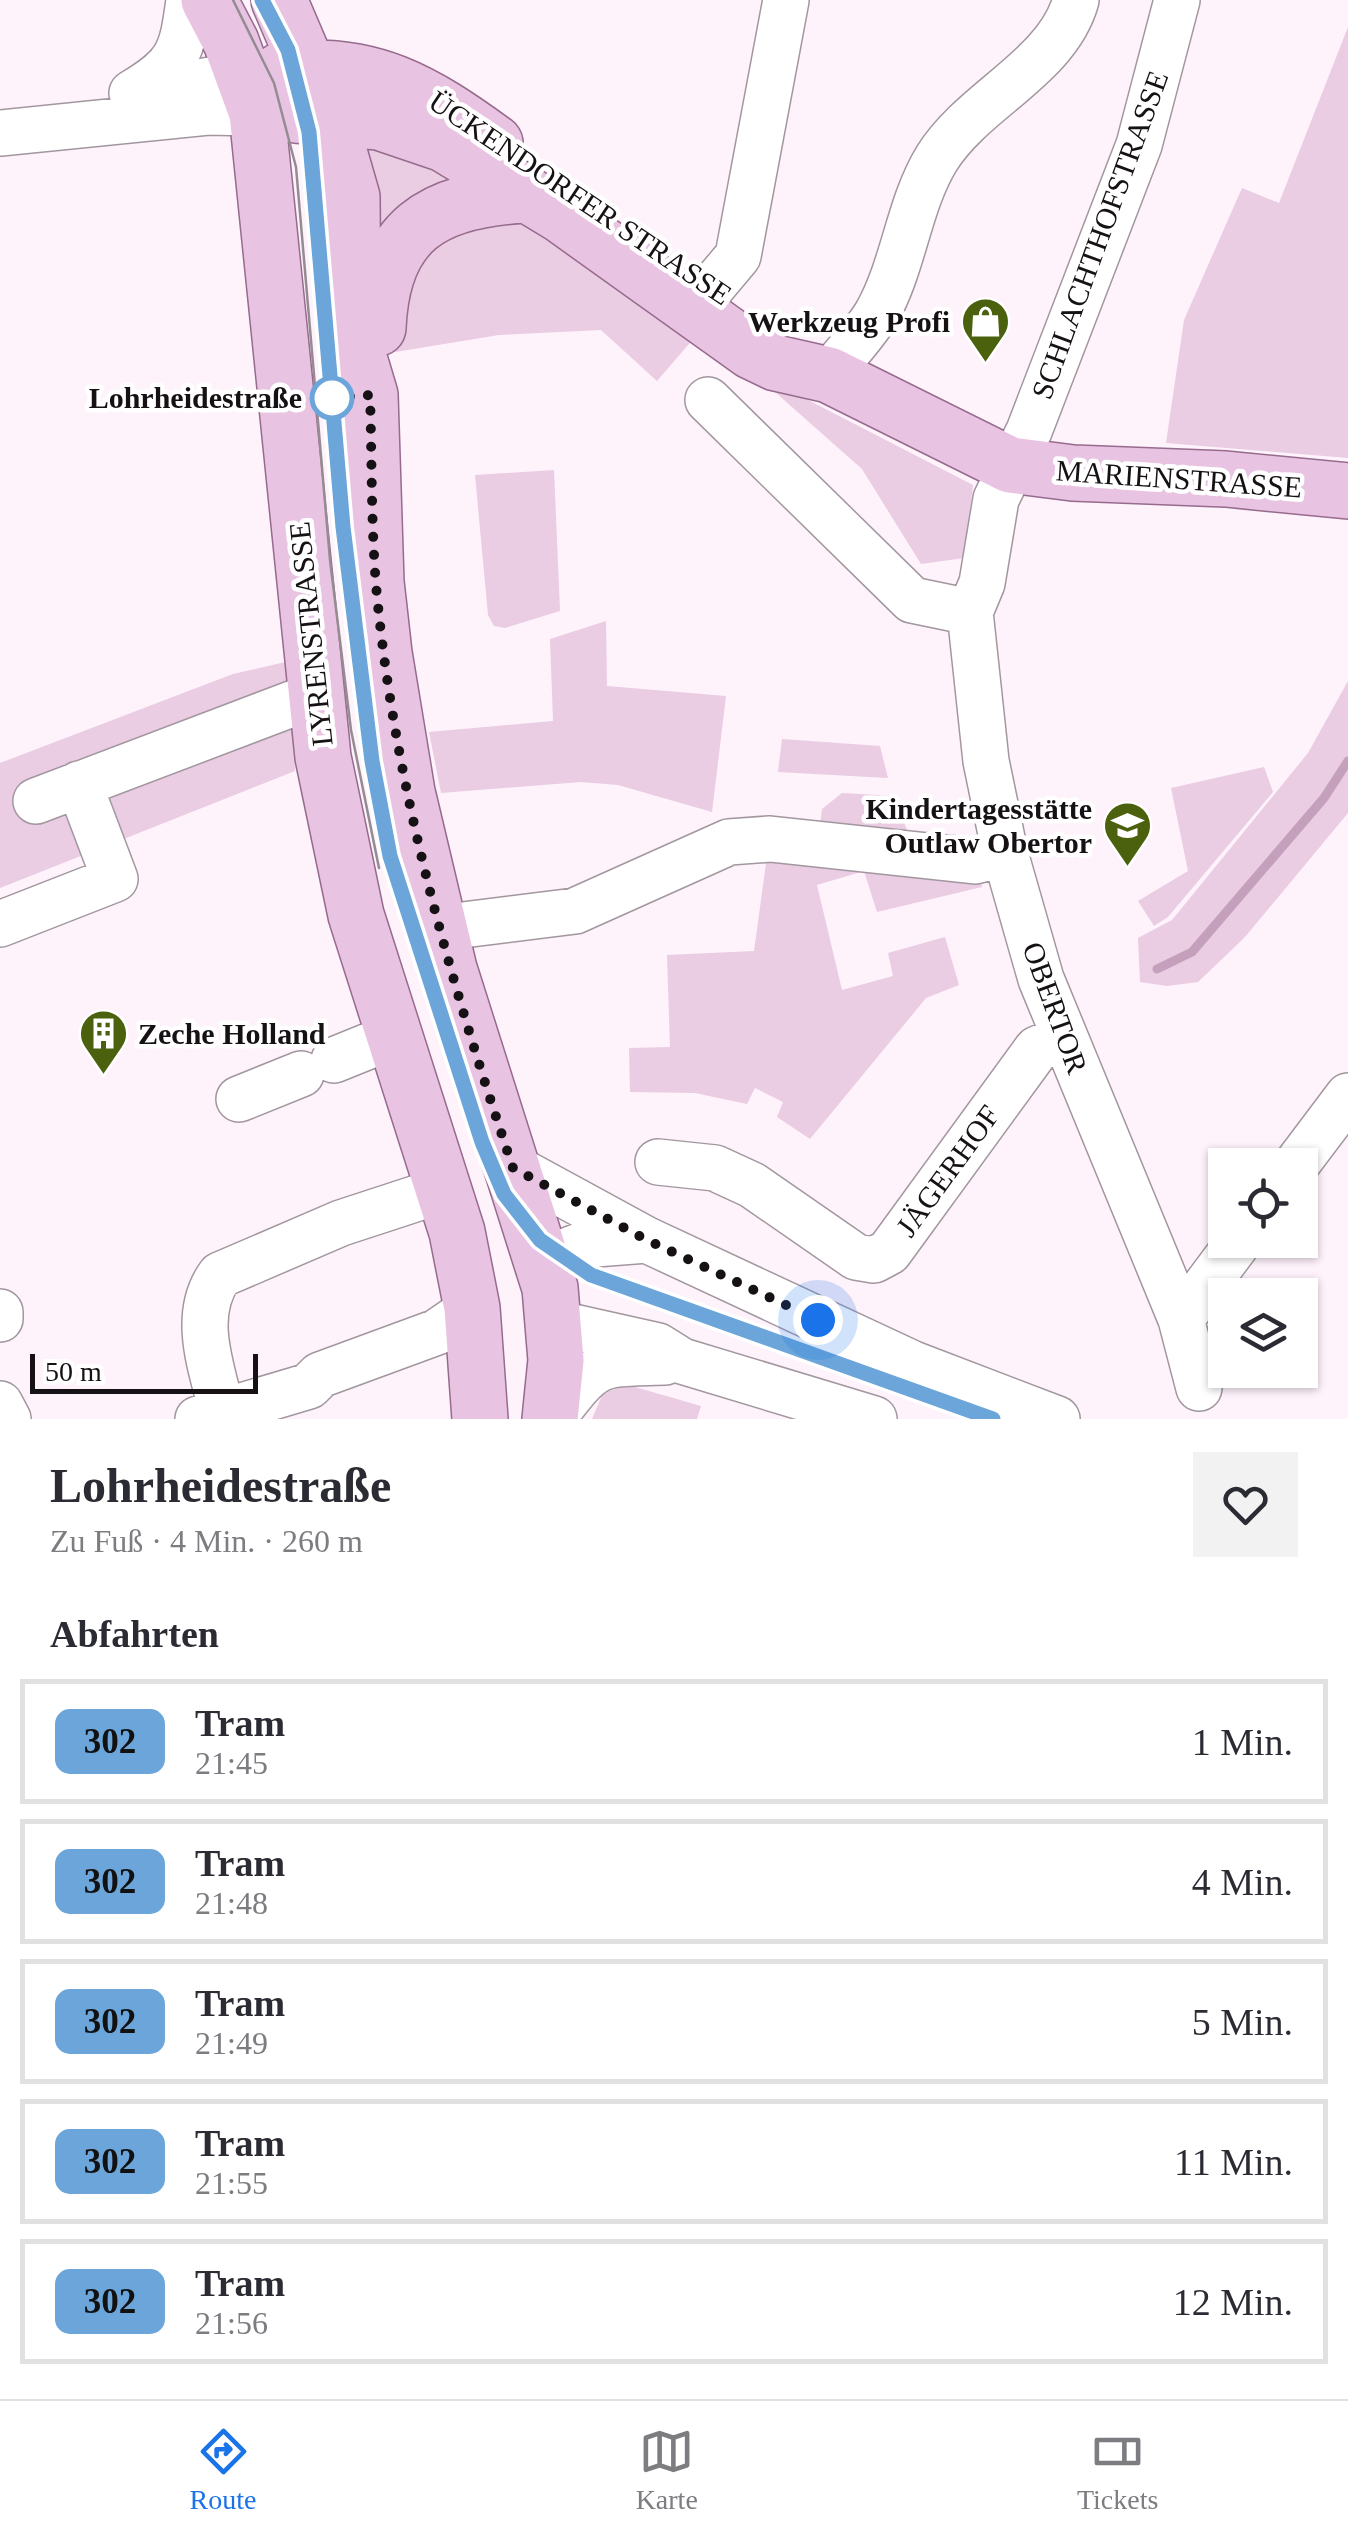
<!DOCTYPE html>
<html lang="de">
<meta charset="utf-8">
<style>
body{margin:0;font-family:Georgia,serif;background:#f2f2f3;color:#2b2b33;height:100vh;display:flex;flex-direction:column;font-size:38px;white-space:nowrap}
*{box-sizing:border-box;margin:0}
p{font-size:32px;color:#7c7c81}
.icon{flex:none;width:55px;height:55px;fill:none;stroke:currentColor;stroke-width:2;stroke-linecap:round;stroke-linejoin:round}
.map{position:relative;height:1419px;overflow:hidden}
.panel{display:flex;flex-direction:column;background:#fff;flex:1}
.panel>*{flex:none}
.badge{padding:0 20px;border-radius:15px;font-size:35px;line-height:65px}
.buttons{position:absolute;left:1208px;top:1148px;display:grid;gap:20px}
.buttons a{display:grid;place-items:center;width:110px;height:110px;border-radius:0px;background:#fff;box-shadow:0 2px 8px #0004;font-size:50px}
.scale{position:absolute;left:30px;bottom:25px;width:228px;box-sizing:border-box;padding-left:10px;border:5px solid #151114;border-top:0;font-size:28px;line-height:35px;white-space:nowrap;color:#151114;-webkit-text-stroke:8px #fff;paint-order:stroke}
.you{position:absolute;width:50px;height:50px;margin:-25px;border:8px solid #fff;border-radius:50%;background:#1a73e8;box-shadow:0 0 0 15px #1a73e833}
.map>.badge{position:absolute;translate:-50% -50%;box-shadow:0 0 0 5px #fff}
h2{padding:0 50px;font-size:38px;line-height:90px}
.round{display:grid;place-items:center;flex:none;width:105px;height:105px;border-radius:0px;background:#f2f2f3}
.headline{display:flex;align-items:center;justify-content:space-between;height:170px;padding:0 50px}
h1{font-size:48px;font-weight:800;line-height:75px}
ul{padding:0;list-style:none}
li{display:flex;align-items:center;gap:30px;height:125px;margin:0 20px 15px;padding:0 30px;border:5px solid #e1e1e2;border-radius:0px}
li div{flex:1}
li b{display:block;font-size:38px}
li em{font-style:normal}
li .badge{min-width:110px;font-weight:700;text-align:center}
.menu{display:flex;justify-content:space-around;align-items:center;height:140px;border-top:2px solid #e1e1e2;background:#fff;font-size:28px;color:#7c7c81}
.menu a{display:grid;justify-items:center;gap:5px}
.menu .current{color:#1a73e8}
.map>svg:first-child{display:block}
.green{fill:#eacce3}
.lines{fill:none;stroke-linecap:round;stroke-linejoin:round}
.stream{stroke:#c4a0bc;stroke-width:9}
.minor-casing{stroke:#a2979f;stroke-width:48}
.major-casing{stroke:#966b8d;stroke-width:58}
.minor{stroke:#fff;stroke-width:45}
.major{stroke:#e9c4e2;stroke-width:55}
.tram{stroke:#948c92;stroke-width:2.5}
.line-casing{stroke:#fff;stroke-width:22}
.line{stroke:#6ba5d9;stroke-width:15}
.walk{stroke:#151114;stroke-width:10;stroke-dasharray:0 18}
.stop-dot{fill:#fff;stroke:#6ba5d9;stroke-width:5}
.labels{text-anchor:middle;stroke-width:9;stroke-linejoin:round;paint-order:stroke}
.street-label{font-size:30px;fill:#151114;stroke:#fff}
.poi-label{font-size:30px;font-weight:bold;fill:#151114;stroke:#fff;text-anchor:end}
.stop-label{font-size:30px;font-weight:bold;fill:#151114;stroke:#fff;text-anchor:end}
</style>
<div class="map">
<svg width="1348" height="1419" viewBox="0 0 1348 1419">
<rect width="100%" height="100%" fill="#fef2fb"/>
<!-- green -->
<path class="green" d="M 1348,27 L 1348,458 L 1166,443 L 1184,320 L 1242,188 L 1279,203 Z
M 365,130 L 393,135 L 701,330 L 657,381 L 601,330 L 499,335 L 383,354 Z
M 779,385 L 973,485 L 964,558 L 921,564 L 862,469 L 775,392 Z
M 554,470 L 560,611 L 505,628 L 494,626 L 488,615 L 475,475 Z
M 606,621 L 607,686 L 726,696 L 712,812 L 618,785 L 581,782 L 441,793 L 429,732 L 553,721 L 550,639 Z
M 290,661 L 295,771 L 0,888 L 0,763 L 233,674 Z
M 1348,681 L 1348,813 L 1245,937 L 1198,982 L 1167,986 L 1140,982 L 1138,938 L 1172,920 L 1308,753 Z
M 782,739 L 880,746 L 888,778 L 778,772 Z
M 1264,767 L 1273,792 L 1168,917 L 1154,926 L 1138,901 L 1188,871 L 1171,788 Z
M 842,793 L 895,796 L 912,845 L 819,833 L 822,809 Z
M 768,849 L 978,870 L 982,887 L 877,912 L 864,871 L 817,885 L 842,990 L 893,976 L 888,953 L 945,937 L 959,985 L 926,998 L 810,1139 L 777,1117 L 783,1102 L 755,1088 L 747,1104 L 695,1093 L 630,1092 L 629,1048 L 670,1047 L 667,955 L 754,951 Z
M 628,1385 L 701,1406 L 697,1419 L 592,1419 L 603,1393 Z"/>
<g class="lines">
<!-- stream -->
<path class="stream" d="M 1157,969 L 1192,952 L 1324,798 L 1348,761"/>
<defs>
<path id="minor" d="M 1177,0 L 1139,145 L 1029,431 L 996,499 L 982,583 L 970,612 L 986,761 L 1005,853 L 1041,979 L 1181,1319 L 1199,1388
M 143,92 L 245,74
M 132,93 C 179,65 182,53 189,0
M 0,133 L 208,112 L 257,113
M 699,313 L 712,287 L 738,256 L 786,0
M 829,375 C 844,355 863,336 876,315 C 904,267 908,205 937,158 C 974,99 1057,68 1076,0
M 708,400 L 912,600 L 970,612
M 36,801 L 318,694
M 0,924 L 115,879 L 79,784
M 439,928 L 575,911 L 729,842 L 770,839 L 975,861 L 1005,853
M 334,1060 L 396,1035
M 239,1099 L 301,1074
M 658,1162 L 715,1168 L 752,1185 L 856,1257 L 874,1260 L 889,1252 L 1037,1049 L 1063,1038
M 1296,1165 L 1348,1096
M 513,1167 L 647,1240 L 913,1364 L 1057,1419
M 543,1260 L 582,1245 L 647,1240
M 0,1312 L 0,1319
M 1181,1319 L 1240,1240
M 555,1323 L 658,1346 L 682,1361 L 874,1419
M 0,1404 L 8,1419
M 222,1411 C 211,1366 191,1315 220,1275 L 341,1223 L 445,1189
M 198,1419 L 309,1386 L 320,1375 L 437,1332 L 472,1308
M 552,1419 C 597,1361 593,1364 665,1362"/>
<path id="major" d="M 209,0 L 231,42 L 257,113 L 323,757 L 356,915 L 457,1232 L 472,1308 L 480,1419
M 279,0 L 329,117 L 352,197 L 353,338 L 370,395 L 376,582 L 384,653 L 407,792 L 449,969 L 550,1288 L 556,1360 L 550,1419
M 281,70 C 371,59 425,92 495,143
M 296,115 L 379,122 L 444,144 L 561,215 L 751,351 L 776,363 L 829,375 L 1010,465 L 1073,473 L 1226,479 L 1348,491
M 378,328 C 382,230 432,200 525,195"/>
</defs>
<!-- minor casing -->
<use href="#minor" class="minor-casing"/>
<!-- major casing -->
<use href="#major" class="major-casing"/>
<!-- minor -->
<use href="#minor" class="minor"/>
<!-- major -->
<use href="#major" class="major"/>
<!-- tram -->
<path class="tram" d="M 233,0 L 274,83 L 296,167 L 330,560 L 351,730 L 379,868
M 262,0 L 288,50 L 309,132 L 343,527 L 372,761 L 391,855 L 495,1174 L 514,1209 L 540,1239 L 591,1275 L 993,1419"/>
</g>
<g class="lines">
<defs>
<path id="line" d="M 262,0 L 288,50 L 309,132 L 343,527 L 372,761 L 390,856 L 482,1142 L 504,1194 L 540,1240 L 591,1275 L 993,1419"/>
</defs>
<!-- line casing -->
<use href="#line" class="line-casing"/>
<!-- line -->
<use href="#line" class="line"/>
<!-- walk -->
<path class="walk" d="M 332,398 L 370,395 C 372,458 371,522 376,585 C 394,785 449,978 513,1168 L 647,1240 L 818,1320"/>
</g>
<!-- icons -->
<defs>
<symbol id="shop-pin" viewBox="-11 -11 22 30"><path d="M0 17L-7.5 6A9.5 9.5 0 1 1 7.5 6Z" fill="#4b610d" stroke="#fff"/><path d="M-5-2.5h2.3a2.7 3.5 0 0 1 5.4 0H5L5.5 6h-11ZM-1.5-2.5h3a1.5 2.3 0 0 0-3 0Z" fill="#fff"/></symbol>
<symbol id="school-pin" viewBox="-11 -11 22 30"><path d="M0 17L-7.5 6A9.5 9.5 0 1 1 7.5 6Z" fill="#4b610d" stroke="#fff"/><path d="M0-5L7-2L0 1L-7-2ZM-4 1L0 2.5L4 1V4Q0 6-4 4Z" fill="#fff"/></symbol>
<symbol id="building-pin" viewBox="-11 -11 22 30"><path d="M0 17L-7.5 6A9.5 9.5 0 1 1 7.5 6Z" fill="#4b610d" stroke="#fff"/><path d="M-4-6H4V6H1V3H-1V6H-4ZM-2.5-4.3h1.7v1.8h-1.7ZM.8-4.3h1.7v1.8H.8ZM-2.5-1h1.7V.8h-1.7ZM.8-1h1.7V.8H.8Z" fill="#fff"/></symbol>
</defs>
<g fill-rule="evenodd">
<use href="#shop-pin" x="958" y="294" width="55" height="75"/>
<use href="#school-pin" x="1100" y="798" width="55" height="75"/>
<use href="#building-pin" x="76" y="1006" width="55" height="75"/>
</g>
<!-- markers -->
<circle class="stop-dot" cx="332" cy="398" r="20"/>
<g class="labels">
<!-- street labels -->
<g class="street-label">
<text transform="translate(580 198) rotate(34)" y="10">ÜCKENDORFER STRASSE</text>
<text transform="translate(1100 235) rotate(-70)" y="10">SCHLACHTHOFSTRASSE</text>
<text transform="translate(1179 479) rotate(4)" y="10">MARIENSTRASSE</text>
<text transform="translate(311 634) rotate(-96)" y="10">LYRENSTRASSE</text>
<text transform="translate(1055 1008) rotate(70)" y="10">OBERTOR</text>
<text transform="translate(948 1171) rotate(-54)" y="10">JÄGERHOF</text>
</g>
<!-- poi labels -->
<g class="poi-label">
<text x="950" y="332">Werkzeug Profi</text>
<text x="1092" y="819">Kindertagesstätte<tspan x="1092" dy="34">Outlaw Obertor</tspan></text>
<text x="138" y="1044" text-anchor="start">Zeche Holland</text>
</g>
<!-- stop labels -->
<g class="stop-label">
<text x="302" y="408">Lohrheidestraße</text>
</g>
</g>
</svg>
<div class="buttons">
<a><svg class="icon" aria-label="locate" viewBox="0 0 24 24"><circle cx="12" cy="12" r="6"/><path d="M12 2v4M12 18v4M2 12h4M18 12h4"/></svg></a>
<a><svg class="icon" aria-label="layers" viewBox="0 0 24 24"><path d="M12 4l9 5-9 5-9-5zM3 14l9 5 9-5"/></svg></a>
</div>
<div class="scale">50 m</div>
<div class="you" style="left:818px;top:1320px"></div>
</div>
<section class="panel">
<div class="headline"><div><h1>Lohrheidestraße</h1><p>Zu Fuß · 4 Min. · 260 m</p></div><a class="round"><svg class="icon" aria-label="heart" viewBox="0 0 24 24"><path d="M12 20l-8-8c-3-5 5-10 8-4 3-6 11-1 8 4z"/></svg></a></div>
<h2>Abfahrten</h2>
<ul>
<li><span class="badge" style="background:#6ba5d9;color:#111">302</span><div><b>Tram</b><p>21:45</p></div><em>1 Min.</em></li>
<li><span class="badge" style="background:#6ba5d9;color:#111">302</span><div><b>Tram</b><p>21:48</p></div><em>4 Min.</em></li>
<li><span class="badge" style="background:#6ba5d9;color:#111">302</span><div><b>Tram</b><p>21:49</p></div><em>5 Min.</em></li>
<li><span class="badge" style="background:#6ba5d9;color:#111">302</span><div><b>Tram</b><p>21:55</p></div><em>11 Min.</em></li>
<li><span class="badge" style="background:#6ba5d9;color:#111">302</span><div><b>Tram</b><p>21:56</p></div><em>12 Min.</em></li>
</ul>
</section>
<nav class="menu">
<a class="current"><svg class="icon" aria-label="directions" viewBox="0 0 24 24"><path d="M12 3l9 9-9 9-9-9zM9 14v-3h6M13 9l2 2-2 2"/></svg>Route</a>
<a><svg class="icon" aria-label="map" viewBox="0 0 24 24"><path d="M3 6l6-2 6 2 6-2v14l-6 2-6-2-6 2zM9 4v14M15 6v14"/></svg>Karte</a>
<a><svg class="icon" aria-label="tickets" viewBox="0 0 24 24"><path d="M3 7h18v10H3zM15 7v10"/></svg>Tickets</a>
</nav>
